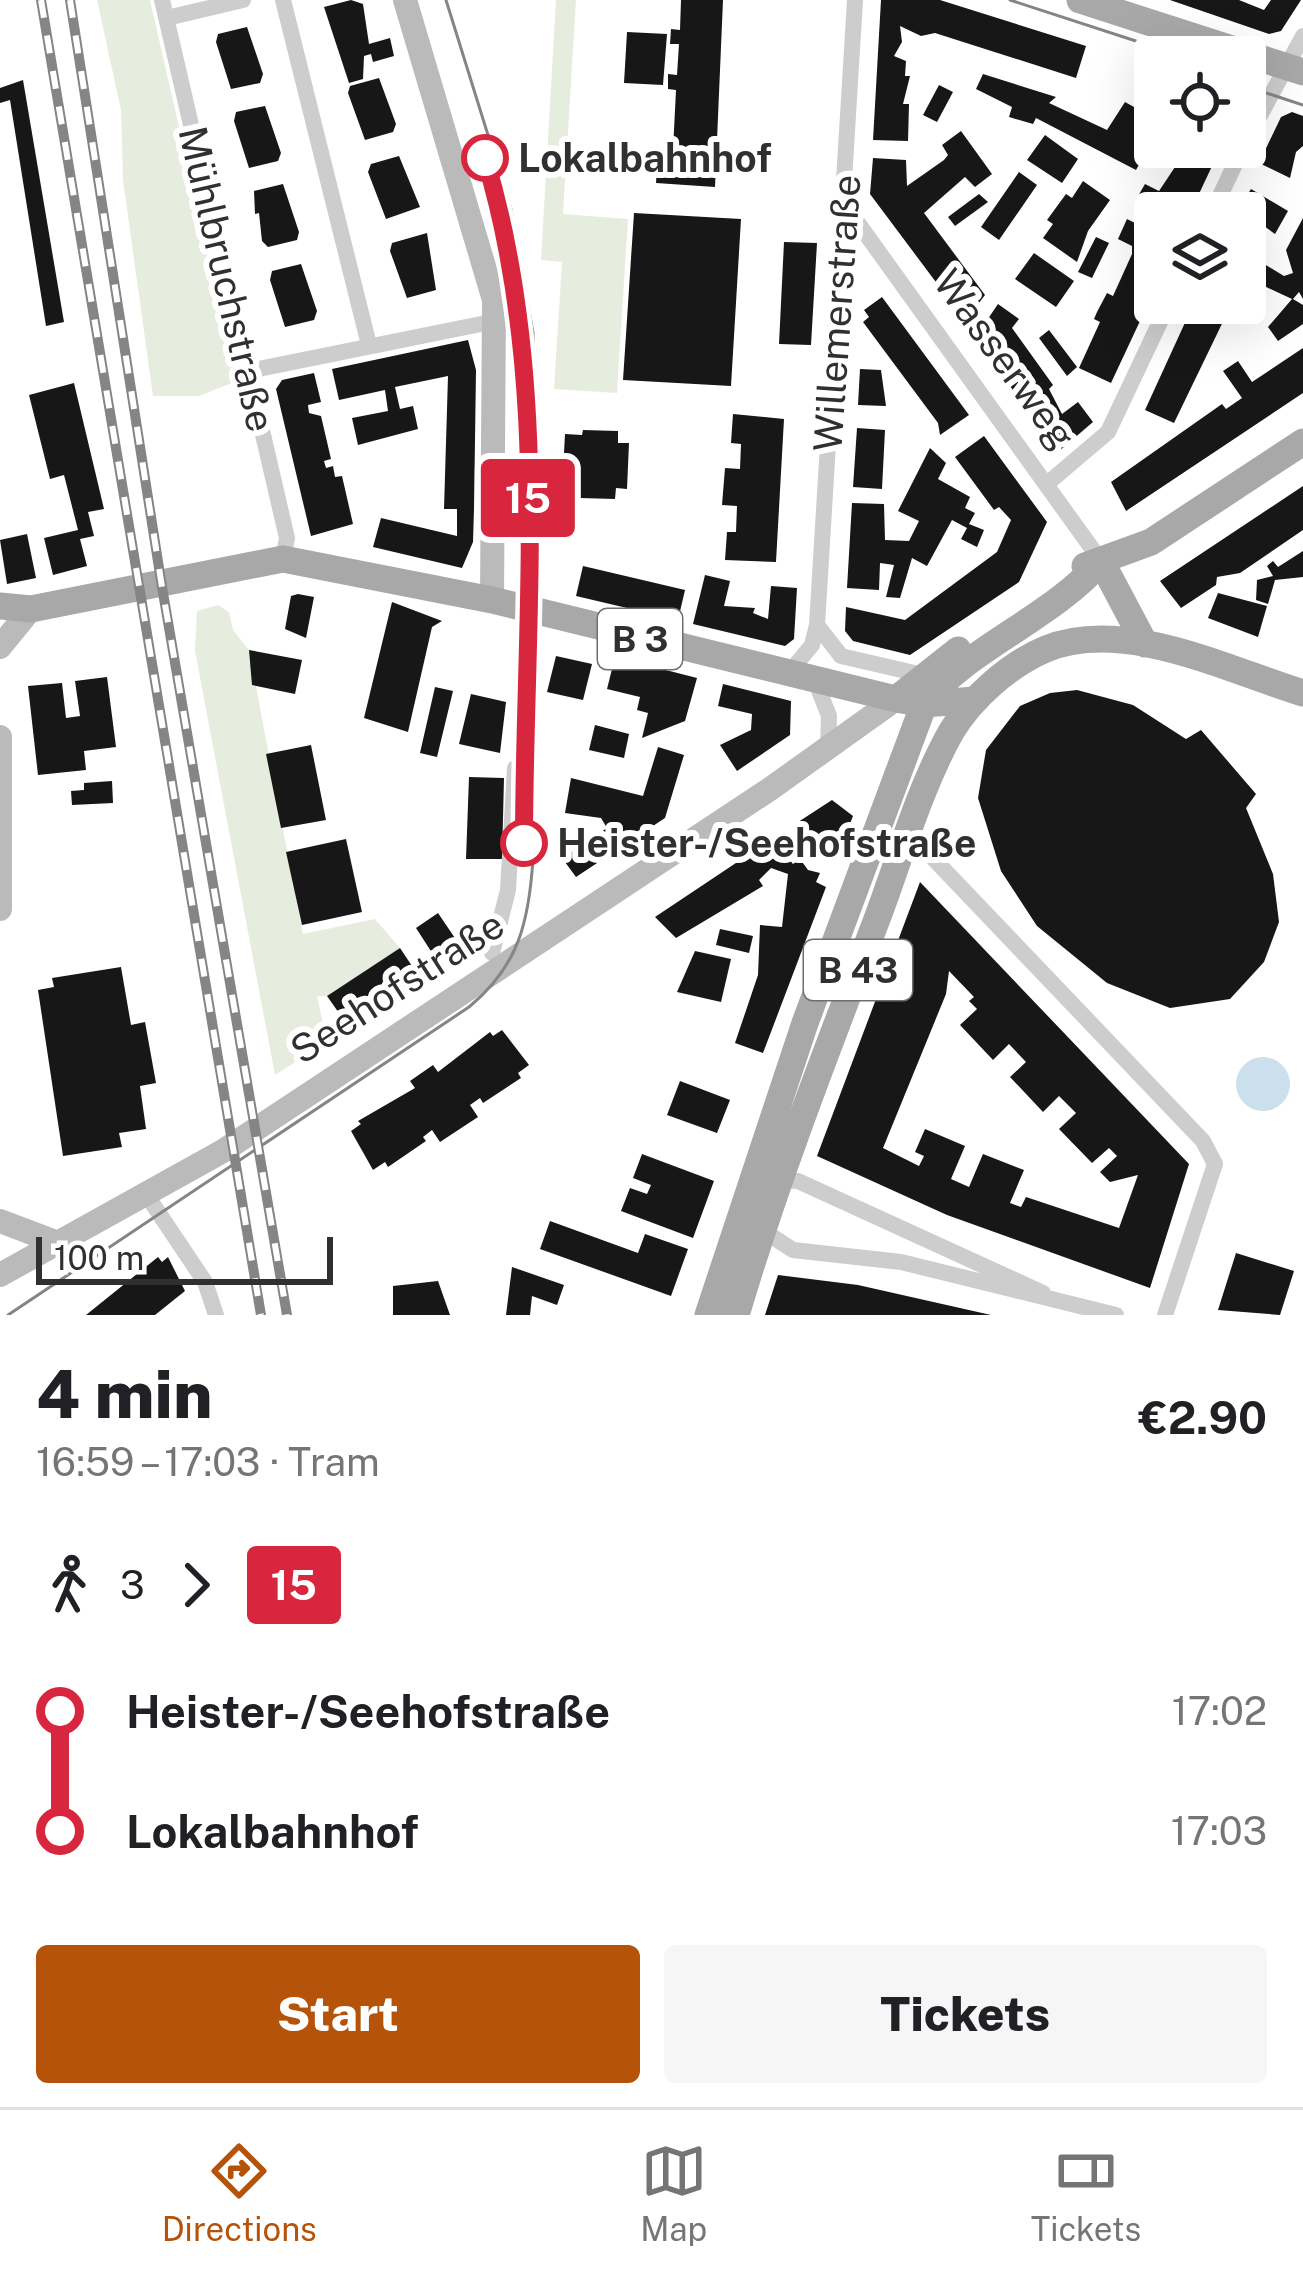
<!DOCTYPE html>
<meta charset="utf-8">
<style>
body{margin:0;font-family:"Public Sans",sans-serif;background:#f6f6f6;color:#202124;height:100vh;display:flex;flex-direction:column;font-size:45px;white-space:nowrap}
*{box-sizing:border-box;margin:0}
p{font-size:39px;color:#757577}
.icon{flex:none;width:66px;height:66px;fill:none;stroke:currentColor;stroke-width:2;stroke-linecap:round;stroke-linejoin:round}
.map{position:relative;height:1315px;overflow:hidden}
.side{display:flex;flex-direction:column;background:#fff;flex:1}
.side>*{flex:none}
.badge{padding:0 24px;border-radius:9px;font-size:42px;line-height:78px}
.buttons{position:absolute;left:1134px;top:36px;display:grid;gap:24px}
.buttons a{display:grid;place-items:center;width:132px;height:132px;border-radius:12px;background:#fff;box-shadow:0 12px 48px #0002;font-size:60px}
.scale{position:absolute;left:36px;bottom:30px;width:297px;box-sizing:border-box;padding-left:12px;border:6px solid #303030;border-top:0;font-size:33px;line-height:42px;white-space:nowrap;color:#303030;-webkit-text-stroke:9px #fff;paint-order:stroke}
.map>.badge{position:absolute;translate:-50% -50%;box-shadow:0 0 0 6px #fff}
.legs{display:flex;align-items:center;gap:18px;height:132px;padding:0 36px;font-size:39px}
.legs p{margin-inline-start:auto}
.head{display:flex;align-items:center;justify-content:space-between;height:204px;padding:0 36px}
h1{font-size:66px;font-weight:800;line-height:90px}
.cta{display:flex;gap:24px;margin-top:auto;padding:24px 36px}
.cta a{flex:1;height:138px;border-radius:12px;background:#b45309;color:#fff;font-size:48px;font-weight:800;line-height:138px;text-align:center}
.cta a+a{background:#f6f6f6;color:#202124}
ul{padding:0 36px;list-style:none}
li{display:flex;align-items:center;gap:42px;height:120px;font-size:45px}
li i{display:grid;place-items:center;width:18px;height:100%;margin:0 15px;background:currentColor}
li i::after{content:'';width:30px;height:30px;margin:-15px;border:9px solid;border-radius:50%;background:#fff}
li p{margin-inline-start:auto}
li:first-child i{background:linear-gradient(#0000 50%,currentColor 0)}
li:last-child i{background:linear-gradient(currentColor 50%,#0000 0)}
.dock{display:flex;justify-content:space-around;align-items:center;height:168px;border-top:3px solid #e0e0e0;background:#fff;font-size:33px;color:#757577}
.dock a{display:grid;justify-items:center;gap:6px}
.dock .current{color:#b45309}
.map>svg:first-child{display:block}
.green{fill:#e7edde}
.water{fill:#cbe0ec}
.building{fill:#171717;fill-rule:evenodd}
.lines{fill:none;stroke-linecap:round;stroke-linejoin:round}
.street{stroke:#cdcdcd;stroke-width:16}
.secondary{stroke:#bababa;stroke-width:24}
.primary{stroke:#a8a8a8;stroke-width:27}
.tram{stroke:#858585;stroke-width:3}
.rail-casing{stroke:#858585;stroke-width:10}
.rail{stroke:#fff;stroke-width:6;stroke-dasharray:18;stroke-linecap:butt}
.line-1-casing{stroke:#fff;stroke-width:27}
.line-1{stroke:#d7263d;stroke-width:18}
.stop-1-dot{fill:#fff;stroke:#d7263d;stroke-width:6}
.labels{text-anchor:middle;stroke-width:12;stroke-linejoin:round;paint-order:stroke}
.shield{fill:#fff;stroke:#6e6e6e;stroke-width:3}
.shield-label{font-size:36px;font-weight:bold;fill:#303030}
.stop-label{font-size:39px;font-weight:bold;fill:#303030;stroke:#fff;text-anchor:start}
.street-label{font-size:39px;fill:#303030;stroke:#fff}
</style>
<div class="map">
<svg width="1303" height="1315" viewBox="0 0 1303 1315">
<rect width="100%" height="100%" fill="#fff"/>
<!-- green -->
<path class="green" d="M 97,0 L 150,0 L 237,381 L 199,396 L 153,396 L 123,180 L 121,110 Z
M 556,0 L 576,0 L 563,214 L 628,219 L 617,393 L 554,389 L 562,262 L 541,260 Z
M 218,605 L 229,612 L 233,630 L 249,650 L 303,934 L 375,919 L 400,948 L 327,996 L 317,996 L 327,1042 L 275,1075 L 195,651 L 197,611 Z"/>
<!-- water -->
<path class="water" d="M1236 1084a27 27 0 1 1 54 0a27 27 0 1 1-54 0Z"/>
<!-- building -->
<path class="building" d="M 351,0 L 363,4 L 369,44 L 390,38 L 394,56 L 373,62 L 371,54 L 364,56 L 363,79 L 349,83 L 324,7 Z
M 681,0 L 723,0 L 715,187 L 656,183 L 658,149 L 673,150 L 676,90 L 668,89 L 668,74 L 677,75 L 679,44 L 670,44 L 671,29 L 680,30 Z
M 881,0 L 940,0 L 1086,46 L 1076,78 L 935,33 L 921,36 L 900,26 L 902,42 L 894,56 L 906,61 L 905,76 L 910,76 L 903,104 L 909,104 L 908,141 L 873,140 Z
M 1170,0 L 1239,0 L 1264,10 L 1271,0 L 1301,0 L 1281,31 L 1269,34 Z
M 247,27 L 263,74 L 260,83 L 231,89 L 216,42 L 218,34 Z
M 627,32 L 667,34 L 663,85 L 624,83 Z
M 1155,61 L 1155,96 L 1149,110 L 1155,114 L 1155,136 L 1136,170 L 1036,118 L 1033,124 L 1009,117 L 1012,107 L 976,89 L 983,74 L 1056,97 L 1049,103 L 1107,130 L 1125,102 L 1134,107 Z
M 379,78 L 396,124 L 393,132 L 365,140 L 348,93 L 350,86 Z
M 23,80 L 64,322 L 46,326 L 10,100 L 0,103 L 0,88 Z
M 939,85 L 953,92 L 937,122 L 923,115 Z
M 265,106 L 281,153 L 278,161 L 249,168 L 234,121 L 236,112 Z
M 1292,112 L 1303,116 L 1303,146 L 1296,152 L 1290,178 L 1259,163 L 1281,117 Z
M 961,131 L 992,174 L 975,187 L 965,177 L 924,213 L 985,295 L 965,321 L 870,194 L 873,158 L 906,160 L 907,186 L 944,160 L 948,155 L 942,145 Z
M 1045,135 L 1078,159 L 1062,183 L 1027,160 Z
M 1180,147 L 1221,147 L 1190,213 L 1155,213 L 1155,289 L 1111,383 L 1079,368 L 1100,322 L 1094,319 L 1097,312 L 1107,293 L 1113,296 L 1132,254 L 1132,246 L 1118,239 L 1127,219 L 1141,226 L 1149,210 L 1134,203 L 1145,184 L 1159,191 L 1175,167 Z
M 399,156 L 420,207 L 386,219 L 368,172 L 371,164 Z
M 1019,172 L 1037,185 L 999,240 L 981,227 Z
M 1083,181 L 1110,200 L 1088,231 L 1077,262 L 1043,238 L 1053,224 L 1047,220 L 1066,194 L 1072,198 Z
M 283,184 L 299,232 L 297,240 L 268,247 L 262,241 L 259,213 L 255,214 L 254,191 Z
M 1251,189 L 1288,211 L 1275,234 L 1239,208 Z
M 979,194 L 988,202 L 955,226 L 948,217 Z
M 634,213 L 741,219 L 731,386 L 623,380 Z
M 1303,218 L 1303,299 L 1299,292 L 1293,299 L 1303,305 L 1303,324 L 1278,341 L 1268,327 L 1292,299 L 1247,278 L 1256,259 L 1284,276 L 1293,273 L 1286,250 Z
M 427,233 L 436,290 L 407,298 L 390,251 L 392,243 Z
M 1096,237 L 1109,243 L 1092,278 L 1078,272 Z
M 784,242 L 817,243 L 811,345 L 779,344 Z
M 1034,253 L 1074,281 L 1056,307 L 1015,279 Z
M 301,264 L 317,311 L 314,320 L 285,327 L 270,280 L 272,271 Z
M 882,297 L 969,415 L 940,435 L 938,423 L 863,322 L 869,317 L 864,310 Z
M 1194,303 L 1232,303 L 1174,423 L 1145,410 Z
M 998,304 L 1019,319 L 1012,328 L 1053,385 L 1049,389 L 1062,414 L 1078,402 L 1093,422 L 1058,452 L 975,338 Z
M 1049,330 L 1077,367 L 1067,376 L 1039,338 Z
M 468,340 L 476,370 L 474,509 L 473,542 L 462,568 L 373,547 L 381,518 L 457,536 L 457,509 L 444,509 L 448,376 L 395,387 L 400,409 L 413,406 L 418,429 L 358,445 L 352,418 L 388,411 L 385,390 L 339,400 L 332,369 Z
M 1303,348 L 1303,393 L 1126,511 L 1111,482 L 1222,404 L 1226,409 L 1242,398 L 1223,371 L 1238,361 L 1252,382 Z
M 860,369 L 881,370 L 886,406 L 858,405 Z
M 314,373 L 321,402 L 308,405 L 309,413 L 321,416 L 331,459 L 324,461 L 326,468 L 333,466 L 335,477 L 342,476 L 353,524 L 311,536 L 276,389 L 282,380 Z
M 74,383 L 104,509 L 88,512 L 94,536 L 80,539 L 87,566 L 53,575 L 44,538 L 78,530 L 64,475 L 50,479 L 29,395 Z
M 733,414 L 784,419 L 776,562 L 725,560 L 727,532 L 736,532 L 737,506 L 722,505 L 725,468 L 740,469 L 741,444 L 731,443 Z
M 857,428 L 885,430 L 882,489 L 853,487 Z
M 583,430 L 618,431 L 618,443 L 629,443 L 627,489 L 616,488 L 615,499 L 580,498 L 579,510 L 561,509 L 565,434 L 582,435 Z
M 984,436 L 1047,522 L 1019,582 L 910,655 L 853,641 L 845,631 L 846,607 L 905,620 L 997,552 L 1011,520 L 999,507 L 994,510 L 955,457 Z
M 930,448 L 946,463 L 938,479 L 970,497 L 965,508 L 975,513 L 969,524 L 984,530 L 977,547 L 961,539 L 967,528 L 952,520 L 927,566 L 912,558 L 900,598 L 886,597 L 894,565 L 880,563 L 879,590 L 847,588 L 852,503 L 884,504 L 885,540 L 909,541 L 919,521 L 898,511 Z
M 1303,486 L 1303,530 L 1240,573 L 1217,577 L 1216,585 L 1181,608 L 1160,581 Z
M 27,534 L 36,578 L 7,584 L 0,540 Z
M 1303,551 L 1303,577 L 1275,580 L 1268,604 L 1256,600 L 1257,580 L 1273,576 L 1267,566 L 1273,561 L 1278,567 Z
M 583,566 L 685,590 L 678,620 L 576,596 Z
M 705,575 L 730,581 L 724,606 L 755,608 L 753,613 L 768,619 L 771,586 L 797,588 L 794,639 L 785,646 L 693,624 Z
M 1218,593 L 1267,606 L 1258,637 L 1208,618 Z
M 298,594 L 314,597 L 306,638 L 285,629 L 291,596 Z
M 392,602 L 442,621 L 432,627 L 408,732 L 364,718 Z
M 249,650 L 302,660 L 295,694 L 252,685 Z
M 556,656 L 592,664 L 583,700 L 547,692 Z
M 615,657 L 697,678 L 685,721 L 642,738 L 648,713 L 637,710 L 640,697 L 607,689 Z
M 107,677 L 116,747 L 84,751 L 86,770 L 38,775 L 28,686 L 62,683 L 66,718 L 80,716 L 75,681 Z
M 723,684 L 791,701 L 790,735 L 737,771 L 720,745 L 751,730 L 752,714 L 718,706 Z
M 435,687 L 453,691 L 437,757 L 420,753 Z
M 1077,690 L 1133,705 L 1186,739 L 1201,730 L 1256,794 L 1246,808 L 1273,874 L 1279,922 L 1264,962 L 1230,999 L 1170,1008 L 1107,983 L 1037,926 L 1001,871 L 978,798 L 986,750 L 1020,706 L 1050,693 Z
M 471,694 L 506,702 L 500,753 L 459,744 Z
M 595,725 L 629,734 L 624,758 L 589,750 Z
M 311,745 L 326,820 L 281,828 L 266,754 Z
M 658,747 L 684,755 L 665,818 L 576,877 L 562,858 L 607,828 L 601,818 L 565,813 L 571,778 L 643,796 Z
M 469,777 L 504,778 L 502,859 L 466,859 Z
M 112,781 L 113,803 L 72,805 L 71,791 L 84,790 L 84,783 Z
M 832,800 L 853,816 L 836,859 L 806,848 L 792,826 Z
M 346,839 L 362,912 L 302,925 L 286,852 Z
M 772,839 L 793,864 L 800,859 L 808,870 L 820,873 L 816,882 L 826,887 L 763,1053 L 735,1043 L 758,975 L 760,925 L 782,927 L 788,874 L 771,868 L 759,880 L 763,886 L 676,938 L 655,917 Z
M 920,882 L 1189,1164 L 1150,1288 L 947,1215 L 817,1156 ZM 949,971 L 974,997 L 969,1001 L 977,1009 L 960,1025 L 993,1060 L 1009,1044 L 1026,1062 L 1010,1077 L 1043,1112 L 1059,1096 L 1076,1113 L 1059,1129 L 1092,1163 L 1109,1148 L 1117,1156 L 1100,1172 L 1110,1182 L 1138,1175 L 1119,1228 L 1026,1197 L 1021,1207 L 1010,1203 L 1024,1170 L 983,1154 L 969,1187 L 951,1179 L 965,1146 L 925,1129 L 915,1152 L 924,1156 L 919,1166 L 883,1148 L 946,994 Z
M 438,913 L 459,944 L 436,959 L 416,928 Z
M 720,929 L 753,936 L 749,953 L 716,945 Z
M 400,948 L 420,978 L 348,1026 L 327,996 Z
M 695,951 L 731,959 L 721,1002 L 677,992 Z
M 121,967 L 131,1025 L 145,1022 L 156,1083 L 140,1086 L 146,1129 L 119,1133 L 122,1147 L 63,1156 L 38,990 L 54,987 L 52,978 Z
M 502,1030 L 529,1065 L 518,1073 L 521,1078 L 483,1103 L 480,1098 L 470,1105 L 478,1117 L 440,1142 L 432,1130 L 423,1137 L 426,1141 L 388,1167 L 385,1162 L 373,1170 L 351,1131 L 361,1124 L 358,1121 L 415,1088 L 410,1081 L 433,1065 L 438,1072 L 490,1032 L 493,1036 Z
M 680,1081 L 730,1100 L 717,1133 L 667,1115 Z
M 642,1154 L 714,1181 L 693,1238 L 621,1211 L 630,1188 L 647,1194 L 651,1185 L 633,1178 Z
M 550,1221 L 638,1253 L 645,1234 L 688,1249 L 671,1296 L 540,1249 Z
M 1236,1253 L 1294,1271 L 1280,1315 L 1218,1310 Z
M 158,1257 L 162,1262 L 168,1257 L 185,1291 L 155,1315 L 86,1315 Z
M 512,1267 L 564,1285 L 557,1305 L 532,1296 L 530,1315 L 506,1315 Z
M 778,1275 L 858,1285 L 991,1315 L 765,1315 Z
M 438,1281 L 450,1315 L 393,1315 L 393,1286 Z"/>
<g class="lines">
<!-- street -->
<path class="street" d="M 162,0 L 287,538 L 283,559
M 283,0 L 369,345
M 167,18 L 243,0
M 1245,143 L 1303,36
M 845,205 L 1101,561
M 1212,213 L 1243,147
M 248,371 L 496,321
M 1048,483 L 1108,432 L 1169,303
M 817,625 L 841,656 L 923,675
M 788,674 L 812,645 L 817,625 L 855,0
M 815,680 L 829,716 L 828,750
M 910,834 L 1203,1141 L 1215,1164 L 1165,1315
M 492,953 L 508,890 L 515,768
M 774,1180 L 798,1181 L 1043,1293
M 148,1197 L 205,1282 L 216,1315
M 756,1226 L 793,1250 L 901,1262 L 1116,1315"/>
<!-- secondary -->
<path class="secondary" d="M 405,0 L 494,300 L 492,600
M 0,647 L 31,609
M 0,737 L 0,909
M 0,1221 L 58,1243
M 0,1275 L 223,1151 L 770,789 L 896,699"/>
<!-- primary -->
<path class="primary" d="M 1080,0 L 1303,72
M 1101,561 L 1145,644
M 1085,566 L 1151,542 L 1303,442
M 0,606 L 31,609 L 283,559 L 492,600 L 896,699 L 924,704 L 975,700
M 896,699 L 958,650
M 708,1315 L 805,1023 L 924,704 C 961,652 1054,617 1101,561
M 736,1315 C 776,1180 827,1050 877,919 C 900,858 919,789 951,732 C 971,698 1010,664 1046,649 C 1124,617 1228,670 1303,693"/>
<!-- tram -->
<path class="tram" d="M 1010,0 L 1185,57
M 1245,86 L 1303,105
M 8,1315 L 469,1007 C 519,966 529,921 533,859 L 533,333 L 511,209 L 446,0"/>
<defs>
<path id="rail" d="M 41,0 L 261,1315
M 70,0 L 162,587 L 287,1315"/>
</defs>
<!-- rail casing -->
<use href="#rail" class="rail-casing"/>
<!-- rail -->
<use href="#rail" class="rail"/>
</g>
<g class="lines">
<defs>
<path id="line-1" d="M 485,158 C 552,380 524,614 524,843"/>
</defs>
<!-- line-1 casing -->
<use href="#line-1" class="line-1-casing"/>
<!-- line-1 -->
<use href="#line-1" class="line-1"/>
</g>
<!-- markers -->
<g class="stop-1-dot">
<circle cx="485" cy="158" r="21"/>
<circle cx="524" cy="843" r="21"/>
</g>
<g class="labels">
<!-- shield labels -->
<g class="shield">
<rect x="598" y="609" width="84" height="60" rx="9"/>
<rect x="804" y="940" width="108" height="60" rx="9"/>
</g>
<g class="shield-label">
<text x="640" y="652">B 3</text>
<text x="858" y="983">B 43</text>
</g>
<!-- stop labels -->
<g class="stop-label">
<text x="518" y="172">Lokalbahnhof</text>
<text x="557" y="857">Heister-/Seehofstraße</text>
</g>
<!-- street labels -->
<g class="street-label">
<text transform="translate(227 279) rotate(77)" y="14">Mühlbruchstraße</text>
<text transform="translate(837 313) rotate(-86)" y="14">Willemerstraße</text>
<text transform="translate(1005 359) rotate(54)" y="14">Wasserweg</text>
<text transform="translate(397 987) rotate(-33)" y="14">Seehofstraße</text>
</g>
</g>
</svg>
<div class="buttons">
<a><svg class="icon" aria-label="locate" viewBox="0 0 24 24"><circle cx="12" cy="12" r="6"/><path d="M12 2v4M12 18v4M2 12h4M18 12h4"/></svg></a>
<a><svg class="icon" aria-label="layers" viewBox="0 0 24 24"><path d="M12 4l9 5-9 5-9-5zM3 14l9 5 9-5"/></svg></a>
</div>
<div class="scale">100 m</div>
<b class="badge" style="left:528px;top:498px;background:#d7263d;color:#fff">15</b>
</div>
<section class="side">
<div class="head"><div><h1>4 min</h1><p>16:59 – 17:03 · Tram</p></div><b>€2.90</b></div>
<div class="legs"><svg class="icon" aria-label="walk" viewBox="0 0 24 24"><circle cx="13" cy="4" r="2"/><path d="M13 8l-2 6 4 7M11 14l-3 7M7 12l3-4h3l4 4"/></svg>3<svg class="icon" aria-label="forward" viewBox="0 0 24 24"><path d="M9 5l7 7-7 7"/></svg><b class="badge" style="background:#d7263d;color:#fff">15</b></div>
<ul>
<li><i style="color:#d7263d"></i><b>Heister-/Seehofstraße</b><p>17:02</p></li>
<li><i style="color:#d7263d"></i><b>Lokalbahnhof</b><p>17:03</p></li>
</ul>
<div class="cta"><a>Start</a><a>Tickets</a></div>
</section>
<nav class="dock">
<a class="current"><svg class="icon" aria-label="directions" viewBox="0 0 24 24"><path d="M12 3l9 9-9 9-9-9zM9 14v-3h6M13 9l2 2-2 2"/></svg>Directions</a>
<a><svg class="icon" aria-label="map" viewBox="0 0 24 24"><path d="M3 6l6-2 6 2 6-2v14l-6 2-6-2-6 2zM9 4v14M15 6v14"/></svg>Map</a>
<a><svg class="icon" aria-label="tickets" viewBox="0 0 24 24"><path d="M3 7h18v10H3zM15 7v10"/></svg>Tickets</a>
</nav>
